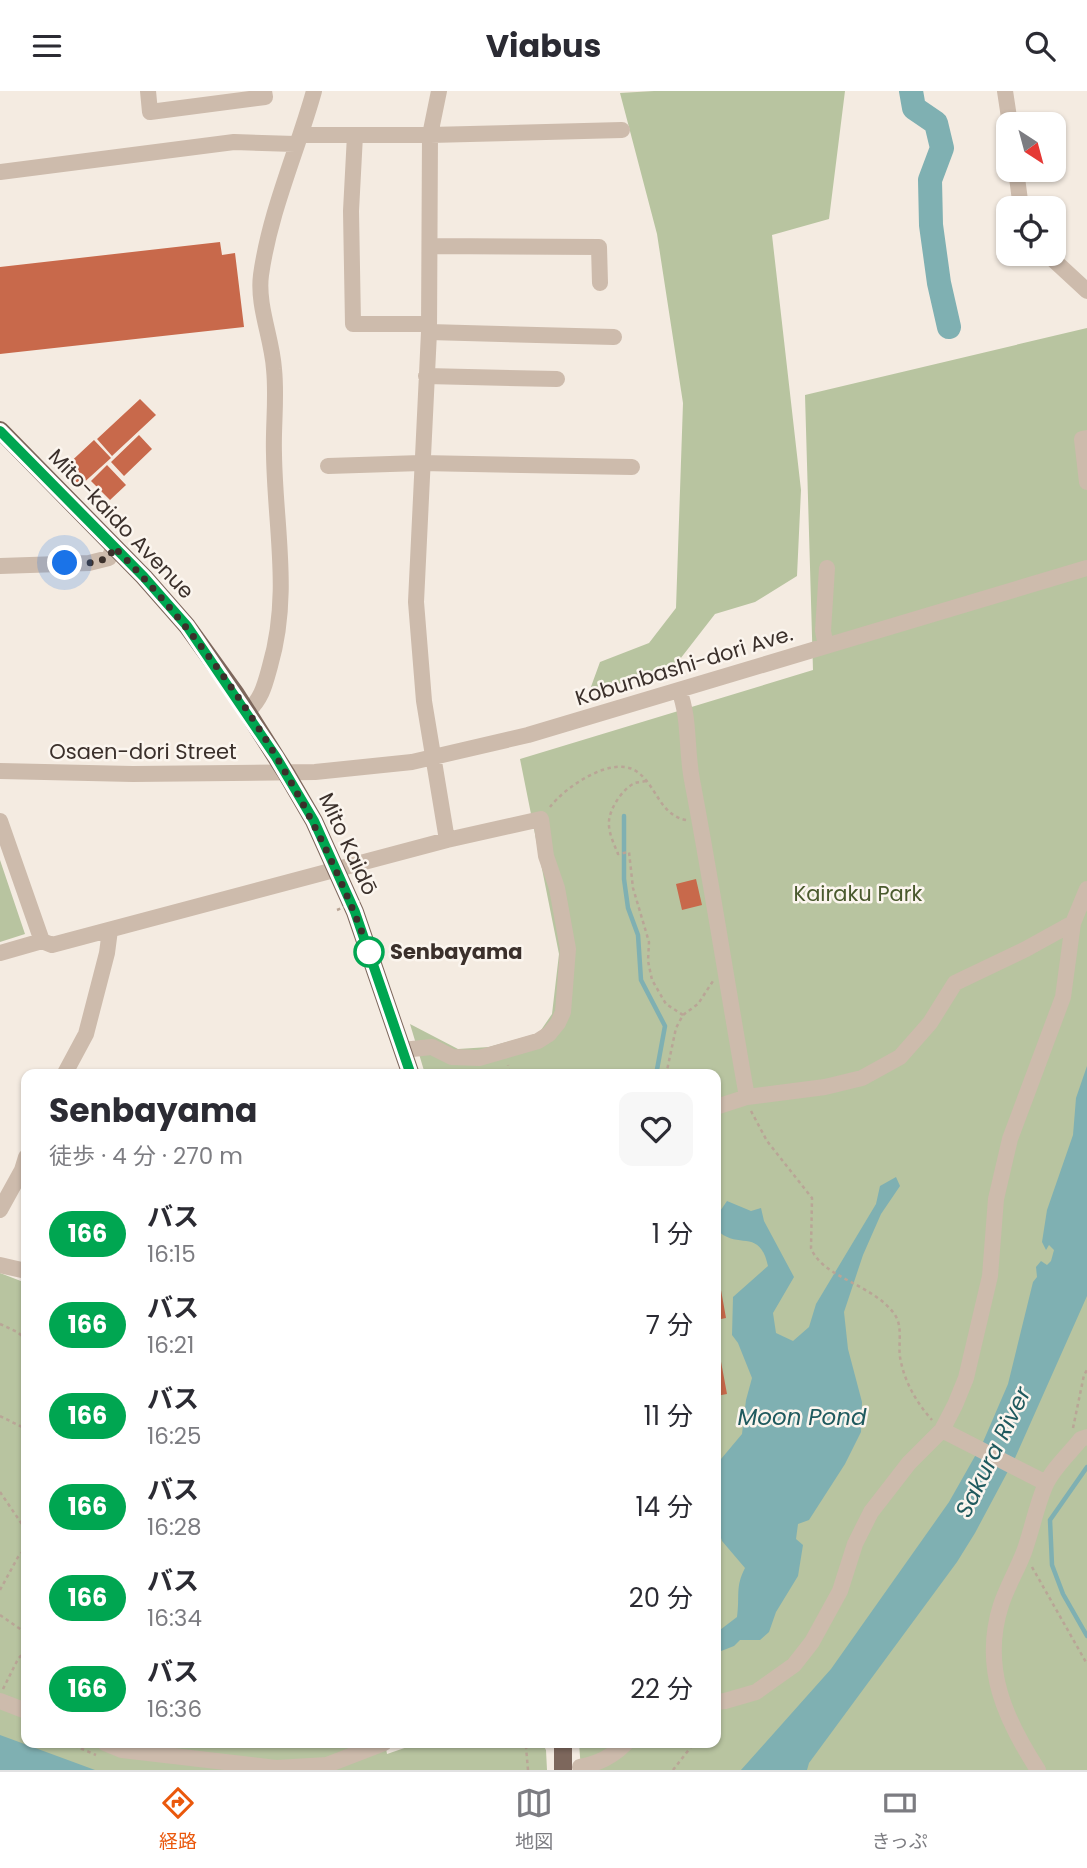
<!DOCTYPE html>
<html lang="ja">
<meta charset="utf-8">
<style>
body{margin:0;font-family:Poppins,"Noto Sans JP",sans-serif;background:#f7f7f7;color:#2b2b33;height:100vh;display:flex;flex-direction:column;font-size:26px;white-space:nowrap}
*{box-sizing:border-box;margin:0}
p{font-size:23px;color:#7c7c81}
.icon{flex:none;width:38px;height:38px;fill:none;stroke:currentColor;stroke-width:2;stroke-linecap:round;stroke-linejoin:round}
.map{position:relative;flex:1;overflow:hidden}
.panel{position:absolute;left:21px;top:978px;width:700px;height:679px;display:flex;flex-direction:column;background:#fff;border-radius:14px;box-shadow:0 2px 5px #0004}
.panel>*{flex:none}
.badge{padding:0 14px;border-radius:23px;font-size:24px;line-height:46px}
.needle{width:46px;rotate:144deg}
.fabs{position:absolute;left:996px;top:21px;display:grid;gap:14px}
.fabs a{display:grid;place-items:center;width:70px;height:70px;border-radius:14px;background:#fff;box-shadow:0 2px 5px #0004;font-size:35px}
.you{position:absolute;width:35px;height:35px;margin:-18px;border:5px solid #fff;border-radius:50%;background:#1a73e8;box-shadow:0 0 0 10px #1a73e833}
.map>.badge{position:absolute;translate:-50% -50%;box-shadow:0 0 0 4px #fff}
.round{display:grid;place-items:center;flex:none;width:74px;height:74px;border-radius:14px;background:#f7f7f7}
.summary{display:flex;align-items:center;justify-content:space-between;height:119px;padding:0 28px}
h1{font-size:33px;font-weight:700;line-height:52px}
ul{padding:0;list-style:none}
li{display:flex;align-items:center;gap:21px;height:91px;padding:0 28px}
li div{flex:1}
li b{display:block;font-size:26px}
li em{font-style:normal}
li .badge{min-width:77px;font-weight:700;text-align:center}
header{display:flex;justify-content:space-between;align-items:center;height:91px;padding:0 28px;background:#fff;font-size:32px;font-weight:700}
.menu{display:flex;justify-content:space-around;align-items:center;height:98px;border-top:2px solid #e1e1e2;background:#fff;font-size:19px;color:#7c7c81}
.menu a{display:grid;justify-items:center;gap:4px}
.menu .current{color:#ea580c}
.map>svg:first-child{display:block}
.green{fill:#b8c4a0}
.water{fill:#7fb0b2}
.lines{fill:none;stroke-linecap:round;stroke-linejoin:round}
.stream{stroke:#7fb0b2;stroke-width:4.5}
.river{stroke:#7fb0b2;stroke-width:24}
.building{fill:#c8694b}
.path{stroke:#b9a596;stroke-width:2.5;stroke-dasharray:3.5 3.5;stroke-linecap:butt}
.minor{stroke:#cdbbac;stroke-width:16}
.major{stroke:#7d675c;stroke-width:18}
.path-bridge{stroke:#b9a596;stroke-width:2.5;stroke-dasharray:3.5 3.5;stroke-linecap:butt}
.line-casing{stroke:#fff;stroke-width:16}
.line{stroke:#00a651;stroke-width:10}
.walk{stroke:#3b302b;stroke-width:7;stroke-dasharray:0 12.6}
.stop-dot{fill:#fff;stroke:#00a651;stroke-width:3.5}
.labels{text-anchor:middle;stroke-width:5;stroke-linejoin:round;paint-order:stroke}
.street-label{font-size:21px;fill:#3b302b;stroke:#fbf5ee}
.park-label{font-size:21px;fill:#4a5a2e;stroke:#fbf5ee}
.stop-label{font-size:21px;font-weight:bold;fill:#3b302b;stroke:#fbf5ee;text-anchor:start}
.water-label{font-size:23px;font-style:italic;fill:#1f5a5e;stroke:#fbf5ee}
</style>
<header><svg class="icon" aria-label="menu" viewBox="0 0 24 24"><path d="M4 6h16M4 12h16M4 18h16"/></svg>Viabus<svg class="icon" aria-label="search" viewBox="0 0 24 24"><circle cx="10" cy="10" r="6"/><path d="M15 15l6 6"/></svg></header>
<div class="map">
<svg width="1087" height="1679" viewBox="0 0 1087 1679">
<rect width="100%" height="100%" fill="#f4ebe1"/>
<!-- green -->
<path class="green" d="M 654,0 L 845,0 L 829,128 L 772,144 L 801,399 L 797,485 L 755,511 L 715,523 L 677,572 L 588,604 L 600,571 L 649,552 L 676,517 L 683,312 L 657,143 L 620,2 Z
M 1087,237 L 1087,1679 L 581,1679 L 579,1652 L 716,1652 L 716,984 L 425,983 L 410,933 L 458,958 L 489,956 L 539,942 L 552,923 L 559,863 L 520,668 L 813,579 L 805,304 Z
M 0,769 L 25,843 L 0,851 Z
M 0,1182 L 26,1192 L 26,1652 L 385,1652 L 387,1663 L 419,1652 L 542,1652 L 546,1659 L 547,1679 L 0,1679 Z"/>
<!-- water -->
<path class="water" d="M 1087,975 L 1087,1205 L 1015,1367 L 975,1442 L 957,1471 L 809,1672 L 807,1679 L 741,1679 L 831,1578 L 949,1411 L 983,1351 L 1008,1293 L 1033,1191 L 1037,1186 L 1036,1176 L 1041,1170 L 1047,1174 L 1051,1170 L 1054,1159 L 1049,1154 L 1046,1159 L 1042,1151 L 1047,1119 L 1073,1044 L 1076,1007 Z
M 896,1086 L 900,1095 L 881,1123 L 863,1164 L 844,1221 L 848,1258 L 862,1311 L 861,1341 L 845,1373 L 809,1429 L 798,1433 L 796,1448 L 803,1454 L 798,1485 L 776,1521 L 769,1541 L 760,1549 L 740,1549 L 734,1555 L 716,1562 L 716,1542 L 737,1526 C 740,1505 735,1496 745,1477 L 722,1450 L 716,1431 L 716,1374 L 742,1343 L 746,1309 L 752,1287 L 738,1252 L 732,1244 L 733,1206 L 768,1175 C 759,1135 738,1161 716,1138 L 716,1126 L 727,1110 L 751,1120 L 761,1117 L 764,1130 L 794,1186 L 773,1222 L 776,1242 L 793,1250 L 809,1236 L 816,1213 L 876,1113 L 880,1095 Z
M 0,1644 L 95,1679 L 0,1679 Z"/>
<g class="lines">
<!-- stream -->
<path class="stream" d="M 624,725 L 624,788 L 628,817 L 638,844 L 641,889 L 665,935 L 656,984
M 1087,1376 L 1050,1429 L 1052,1474 L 1063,1503 L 1087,1545"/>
<!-- river -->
<path class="river" d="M 911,0 L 914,17 L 936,32 L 942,57 L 930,89 L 931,134 L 939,192 L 949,236"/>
</g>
<!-- building -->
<path class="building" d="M 220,151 L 222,164 L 235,162 L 244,236 L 0,263 L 0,176 Z
M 140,308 L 156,324 L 112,365 L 97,348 Z
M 139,344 L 152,358 L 124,385 L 111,371 Z
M 94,349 L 111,367 L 80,395 L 64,377 Z
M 107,374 L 126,394 L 110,409 L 91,390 Z
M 696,788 L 702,814 L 682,819 L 676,793 Z
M 719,1188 L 726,1227 L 716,1229 L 716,1189 Z
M 717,1249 L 727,1303 L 716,1305 L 716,1250 Z"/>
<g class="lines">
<!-- path -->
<path class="path" d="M 646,690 C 642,691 638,691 635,692 C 623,697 610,717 609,730 C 608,741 614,753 618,763 L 629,761 L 633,797 L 649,851 L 648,870 L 652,889 L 666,913 L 683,924
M 550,716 C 564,697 611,664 636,680 C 657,694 659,724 686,729
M 501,984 L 509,979 L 508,974
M 666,984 L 676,937 L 683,924 L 698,913 L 713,890
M 751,1020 L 767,1050 L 812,1107 L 811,1157 C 822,1187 874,1193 895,1224 C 903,1236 898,1252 900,1266 C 904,1290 916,1311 932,1329
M 0,1233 L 17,1241 L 26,1248
M 0,1325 L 26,1338
M 1073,1337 L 1084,1284 L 1087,1279
M 0,1401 L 26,1439
M 1032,1476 L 1087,1573
M 0,1499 L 18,1466 L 26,1457
M 0,1524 L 26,1542
M 3,1598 L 18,1568 L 26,1559
M 68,1652 L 96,1664
M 528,1679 L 526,1656 L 532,1652
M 673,1679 L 694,1652"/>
<!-- minor -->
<path class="minor" d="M 148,0 L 150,21 L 265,6 L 264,0
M 439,0 L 430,44 L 429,241 L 416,511 L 424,610 L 447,749
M 1005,0 L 1010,33
M 301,44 L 430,44 L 622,39
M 355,44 L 351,120 L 353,233 L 428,233
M 1016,79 L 1021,117
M 0,81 L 234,51 L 295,53
M 430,155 L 599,156 L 600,192
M 1047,163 L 1087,200
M 429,241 L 614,246
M 426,285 L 557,288
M 1087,347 L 1082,348 L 1087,391
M 328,375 L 421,372 L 632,376
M 0,475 L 89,472 L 109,467 L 114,456
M 826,555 L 823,540 L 827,477
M 679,599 C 690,628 686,658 692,689 C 712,794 728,900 747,1006
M 247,621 C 262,608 265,593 270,575 C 291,503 275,436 274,363 C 273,335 277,307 274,278 C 272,247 257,215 261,184 C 270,120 297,61 314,0
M 0,680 L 133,683 L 315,681 L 412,671 L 528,644 L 1087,477
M 0,730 L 42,850 L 52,854 L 447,749 L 541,728 L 546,765 L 557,797 L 568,858 L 563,921 L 558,932 L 549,943 L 538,950 L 479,967 L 452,966 L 432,956 L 402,959
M 0,862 L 42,850
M 64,984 L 86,943 L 107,862 L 110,839
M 716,1016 L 747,1006 L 825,996 L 862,987 L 900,966 L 930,932 L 955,892 L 1026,858 L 1073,832
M 0,1119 L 22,1079 L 26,1066
M 0,1174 L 26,1180
M 942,1339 L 1046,1392
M 0,1610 L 26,1620
M 716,1611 L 725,1610 L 756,1601 L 794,1574 L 812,1551 L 840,1500 L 855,1453 L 871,1421 L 909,1372 L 942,1339 L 955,1314 L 966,1287 L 990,1185 L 996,1108 L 1010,1048 L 1063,906 L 1073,832 L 1087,798
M 105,1652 L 122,1659 L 276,1677 L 327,1674 L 384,1652
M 580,1676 C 598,1673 613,1665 626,1652
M 1038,1679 C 1005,1628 981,1576 1001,1514 C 1007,1496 1017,1479 1024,1461 C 1032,1439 1036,1416 1045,1395 C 1052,1378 1070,1362 1081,1348 L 1087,1346"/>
<!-- major -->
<path class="major" d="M 0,339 L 144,486 L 187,535 L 236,603 L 286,682 L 314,730 L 355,821 L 411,984
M 563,1652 L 563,1679"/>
<!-- path-bridge -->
<path class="path-bridge" d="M 337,819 L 362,809"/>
</g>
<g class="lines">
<defs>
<path id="line" d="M 0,340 L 144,486 L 187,535 L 276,666 L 314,730 L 355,821 L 411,984"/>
</defs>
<!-- line casing -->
<use href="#line" class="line-casing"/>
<!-- line -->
<use href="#line" class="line"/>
<!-- walk -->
<path class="walk" d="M 65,472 L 89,472 L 109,467 L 114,456 C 230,573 314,711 371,865 L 369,861"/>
</g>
<!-- markers -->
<circle class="stop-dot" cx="369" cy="861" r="14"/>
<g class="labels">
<!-- street labels -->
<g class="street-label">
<text transform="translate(121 433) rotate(46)" y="7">Mito-kaido Avenue</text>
<text transform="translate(684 575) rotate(-17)" y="7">Kobunbashi-dori Ave.</text>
<text x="143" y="668">Osaen-dori Street</text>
<text transform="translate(348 753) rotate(65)" y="7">Mito Kaidō</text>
</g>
<!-- park labels -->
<g class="park-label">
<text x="858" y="810">Kairaku Park</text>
</g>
<!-- stop labels -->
<g class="stop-label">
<text x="390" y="868">Senbayama</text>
</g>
<!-- water labels -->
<g class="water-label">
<text x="802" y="1334">Moon Pond</text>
<text transform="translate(993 1361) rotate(-64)" y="8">Sakura River</text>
</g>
</g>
</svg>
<div class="fabs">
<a><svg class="needle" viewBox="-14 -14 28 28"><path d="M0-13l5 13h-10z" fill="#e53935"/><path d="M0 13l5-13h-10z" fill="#7c7c81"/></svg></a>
<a><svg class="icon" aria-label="locate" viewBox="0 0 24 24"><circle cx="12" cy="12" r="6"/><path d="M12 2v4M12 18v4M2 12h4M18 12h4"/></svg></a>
</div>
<div class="you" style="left:65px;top:472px"></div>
<section class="panel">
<div class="summary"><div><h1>Senbayama</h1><p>徒歩 · 4 分 · 270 m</p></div><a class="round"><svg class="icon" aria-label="heart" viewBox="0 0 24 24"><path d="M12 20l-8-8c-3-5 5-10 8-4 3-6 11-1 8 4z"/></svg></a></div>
<ul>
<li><span class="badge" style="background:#00a651;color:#fff">166</span><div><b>バス</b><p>16:15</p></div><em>1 分</em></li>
<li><span class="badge" style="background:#00a651;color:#fff">166</span><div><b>バス</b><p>16:21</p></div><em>7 分</em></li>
<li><span class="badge" style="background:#00a651;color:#fff">166</span><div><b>バス</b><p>16:25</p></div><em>11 分</em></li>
<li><span class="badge" style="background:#00a651;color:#fff">166</span><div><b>バス</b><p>16:28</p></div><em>14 分</em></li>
<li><span class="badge" style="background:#00a651;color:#fff">166</span><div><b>バス</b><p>16:34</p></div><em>20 分</em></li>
<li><span class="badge" style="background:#00a651;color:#fff">166</span><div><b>バス</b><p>16:36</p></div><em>22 分</em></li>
</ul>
</section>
</div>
<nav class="menu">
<a class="current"><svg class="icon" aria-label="directions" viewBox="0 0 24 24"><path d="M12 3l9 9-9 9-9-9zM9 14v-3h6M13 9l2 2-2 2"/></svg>経路</a>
<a><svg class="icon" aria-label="map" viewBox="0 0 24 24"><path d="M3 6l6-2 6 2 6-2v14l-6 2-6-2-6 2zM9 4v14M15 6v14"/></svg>地図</a>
<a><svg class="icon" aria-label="tickets" viewBox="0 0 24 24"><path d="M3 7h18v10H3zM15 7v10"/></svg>きっぷ</a>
</nav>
